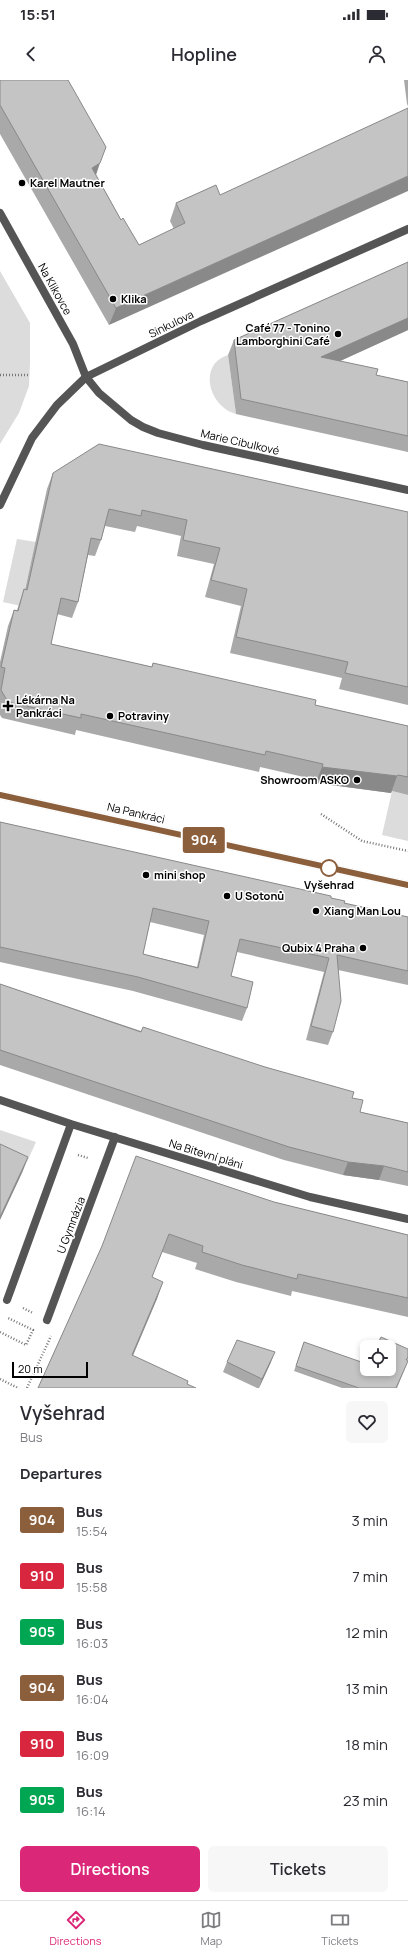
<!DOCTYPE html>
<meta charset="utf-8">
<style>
body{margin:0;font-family:Manrope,sans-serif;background:#f7f7f7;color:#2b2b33;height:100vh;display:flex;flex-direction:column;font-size:15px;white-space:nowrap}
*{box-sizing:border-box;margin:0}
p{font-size:13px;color:#7c7c81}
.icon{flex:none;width:22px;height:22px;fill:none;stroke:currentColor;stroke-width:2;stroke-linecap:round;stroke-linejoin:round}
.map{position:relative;height:1308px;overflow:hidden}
.sheet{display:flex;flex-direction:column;background:#fff;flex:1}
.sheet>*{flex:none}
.badge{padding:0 8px;border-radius:3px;font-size:14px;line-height:26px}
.buttons{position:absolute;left:360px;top:1260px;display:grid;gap:8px}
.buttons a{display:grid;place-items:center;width:36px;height:36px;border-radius:6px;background:#fff;box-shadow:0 2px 6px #0003;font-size:20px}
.scale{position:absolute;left:12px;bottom:10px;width:76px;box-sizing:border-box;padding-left:4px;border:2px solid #000;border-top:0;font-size:11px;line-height:14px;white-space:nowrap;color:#000;-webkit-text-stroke:3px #fff;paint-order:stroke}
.map>.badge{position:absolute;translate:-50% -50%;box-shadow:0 0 0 2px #fff}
h2{padding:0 20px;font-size:15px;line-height:36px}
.round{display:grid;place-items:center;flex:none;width:42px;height:42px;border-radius:6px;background:#f7f7f7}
.head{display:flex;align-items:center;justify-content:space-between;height:68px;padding:0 20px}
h1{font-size:19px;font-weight:600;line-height:30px}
.button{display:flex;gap:8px;margin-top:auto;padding:8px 20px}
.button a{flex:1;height:46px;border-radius:6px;background:#db2777;color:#fff;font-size:16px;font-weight:600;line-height:46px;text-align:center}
.button a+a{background:#f7f7f7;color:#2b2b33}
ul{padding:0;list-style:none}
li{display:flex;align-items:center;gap:12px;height:56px;padding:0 20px}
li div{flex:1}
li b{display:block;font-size:15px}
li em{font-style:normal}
li .badge{min-width:44px;font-weight:700;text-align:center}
.status{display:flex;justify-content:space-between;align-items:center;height:28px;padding:0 20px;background:#fff;direction:ltr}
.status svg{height:11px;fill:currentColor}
header{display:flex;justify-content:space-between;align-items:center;height:52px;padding:0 20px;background:#fff;font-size:18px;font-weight:600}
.dock{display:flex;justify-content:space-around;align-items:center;height:56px;border-top:1px solid #e1e1e2;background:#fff;font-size:11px;color:#7c7c81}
.dock a{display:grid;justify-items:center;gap:2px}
.dock .on{color:#db2777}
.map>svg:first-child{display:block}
.green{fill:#dcdcdc}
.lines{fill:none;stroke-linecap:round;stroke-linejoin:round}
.path{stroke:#777;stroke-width:2.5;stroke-dasharray:1 2;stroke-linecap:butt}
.minor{stroke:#555;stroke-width:8}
.tertiary{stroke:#555;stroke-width:8}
.wall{fill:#a9a9a9;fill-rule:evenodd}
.shaded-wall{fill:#898989}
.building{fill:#c4c4c4;stroke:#898989;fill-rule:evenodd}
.line-casing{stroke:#fff;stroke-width:9}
.line{stroke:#8b5e3c;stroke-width:6}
.poi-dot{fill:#000;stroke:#fff;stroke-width:1.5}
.stop-dot{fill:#fff;stroke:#8b5e3c;stroke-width:2}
.labels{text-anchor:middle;stroke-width:3;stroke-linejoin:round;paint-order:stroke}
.poi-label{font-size:11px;font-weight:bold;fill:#000;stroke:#fff;text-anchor:start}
.street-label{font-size:11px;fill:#000;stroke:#fff}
.stop-label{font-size:11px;font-weight:bold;fill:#000;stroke:#fff}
</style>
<div class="status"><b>15:51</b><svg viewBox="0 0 49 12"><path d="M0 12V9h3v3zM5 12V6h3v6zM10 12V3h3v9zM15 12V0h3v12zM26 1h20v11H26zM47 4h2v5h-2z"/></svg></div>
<header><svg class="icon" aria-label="back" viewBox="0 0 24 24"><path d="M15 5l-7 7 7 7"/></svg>Hopline<svg class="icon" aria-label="person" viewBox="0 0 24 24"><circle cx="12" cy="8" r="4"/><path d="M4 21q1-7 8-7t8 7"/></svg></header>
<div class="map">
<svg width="408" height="1308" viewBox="0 0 408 1308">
<rect width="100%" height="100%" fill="#fff"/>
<!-- green -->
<path class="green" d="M 0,191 L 30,243 L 30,283 L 29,306 L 19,333 L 0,364 Z
M 228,275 L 236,334 C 208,326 198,284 228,275 Z
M 17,459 L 36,462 L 21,526 L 3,522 Z
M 392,711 L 408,715 L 408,761 L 382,755 Z
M 0,1050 L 36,1062 L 22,1093 L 0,1083 Z"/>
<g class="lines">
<!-- path -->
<path class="path" d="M 0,295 L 30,295
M 321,734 L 362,761 L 408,771
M 78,1075 L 88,1078
M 23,1228 L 33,1233
M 0,1252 L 26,1265 L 33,1250 L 8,1238
M 0,1299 L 18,1308
M 27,1308 L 51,1256"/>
<!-- minor -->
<path class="minor" d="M 0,133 L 73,264 L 86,297 L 99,313 L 131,340 L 143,347 L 158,353 L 203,365 L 408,410
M 0,425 L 32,358 L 57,325 L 86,297 L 201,241 L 408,149
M 0,1020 L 71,1044 L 310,1117 L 408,1139
M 7,1220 L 71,1044
M 47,1240 L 115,1057"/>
<!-- tertiary -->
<path class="tertiary" d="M 0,715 L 408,805"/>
</g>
<!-- wall -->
<path class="wall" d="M 0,0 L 96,95 L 121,140 L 139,165 L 174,149 L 170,141 L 176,123 L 216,105 L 109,245 L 0,54 Z
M 404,0 L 408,0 L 408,26 L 407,24 Z
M 408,182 L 408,250 L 340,281 L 376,295 L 408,302 L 408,372 L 236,334 L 228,275 L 234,260 Z
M 53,393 L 408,432 L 408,625 L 339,609 L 342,598 L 230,573 L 241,526 L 205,517 L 214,484 L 177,476 L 181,456 L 137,446 L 135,452 L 105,446 L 101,460 L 95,476 L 88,475 L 78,522 L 72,538 L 57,534 L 51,564 L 152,587 L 153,583 L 315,625 L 408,646 L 408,715 L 392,711 L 391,713 L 316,703 L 317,700 L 260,687 L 259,692 L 76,650 L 75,655 L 2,638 L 0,635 L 0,582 L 8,546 L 14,530 L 17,530 L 24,509 L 25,510 L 47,409 Z
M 0,742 L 331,818 L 344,823 L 408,837 L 408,905 L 338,890 L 333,952 L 328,965 L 306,960 L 324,892 L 237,872 L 231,896 L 247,928 L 242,941 L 133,911 L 0,882 ZM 150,842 L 204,855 L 197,887 L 143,874 Z
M 0,904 L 141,951 L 352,1018 L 360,1032 L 408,1043 L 408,1106 L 379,1100 L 343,1095 L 284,1080 L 0,985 Z
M 274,1122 L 408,1155 L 408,1237 L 292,1211 L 291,1216 L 236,1202 L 195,1189 L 197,1183 L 162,1172 L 152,1197 L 157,1219 L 38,1308 L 102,1166 Z
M 304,1262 L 367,1289 L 408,1269 L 408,1278 L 407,1280 L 406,1286 L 397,1308 L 342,1308 L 294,1291 Z
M 227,1282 L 271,1282 L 259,1308 L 257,1308 L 223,1292 Z"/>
<!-- shaded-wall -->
<path class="shaded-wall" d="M 100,83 L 94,101 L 92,88 Z
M 408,96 L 408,111 L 109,245 L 116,228 Z
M 408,238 L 408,250 L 316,292 L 321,277 Z
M 322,687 L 397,696 L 391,713 L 316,703 Z
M 28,1077 L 22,1093 L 0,1140 L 0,1137 Z
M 348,1082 L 384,1086 L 379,1100 L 343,1095 Z
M 163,1202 L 157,1219 L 126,1292 L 132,1275 Z
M 275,1272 L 271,1282 L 259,1308 L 262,1299 Z"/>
<!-- building -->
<path class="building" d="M 0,0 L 68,0 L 106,67 L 100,83 L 92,88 L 121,140 L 123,138 L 139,165 L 185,143 L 176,123 L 216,105 L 220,115 L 408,28 L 408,96 L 116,228 L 0,25 Z
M 408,182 L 408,238 L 321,277 L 378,289 L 376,295 L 408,302 L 408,356 L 241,319 L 234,260 Z
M 99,364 L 408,432 L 408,607 L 345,593 L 348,582 L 236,557 L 247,509 L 211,500 L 220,468 L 183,460 L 187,440 L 142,430 L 141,436 L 109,429 L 101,460 L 91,458 L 78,522 L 61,518 L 51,564 L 152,587 L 153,583 L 316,620 L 315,625 L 408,646 L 408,697 L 398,695 L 397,696 L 322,687 L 323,684 L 266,671 L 265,675 L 81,634 L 81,638 L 8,622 L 1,610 L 5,588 L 1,587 L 14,530 L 18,531 L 24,509 L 27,510 L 53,393 Z
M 0,742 L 331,816 L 331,818 L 345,821 L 344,823 L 408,837 L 408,891 L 337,875 L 341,921 L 333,952 L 311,946 L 329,878 L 240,859 L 231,896 L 253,902 L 247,928 L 138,897 L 0,867 ZM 153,828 L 209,841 L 198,888 L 143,874 Z
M 0,904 L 141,952 L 143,947 L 265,987 L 354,1012 L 352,1018 L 363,1020 L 360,1032 L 408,1043 L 408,1092 L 384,1086 L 348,1082 L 289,1067 L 0,970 Z
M 0,1064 L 28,1077 L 0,1137 Z
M 136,1076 L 274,1122 L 408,1155 L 408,1218 L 298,1194 L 297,1199 L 242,1185 L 202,1172 L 203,1166 L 169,1154 L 152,1197 L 163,1202 L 132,1275 L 188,1301 L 187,1304 L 196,1308 L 38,1308 L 102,1166 Z
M 381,1257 L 408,1269 L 408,1277 L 406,1280 L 408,1280 L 408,1281 L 396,1308 L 359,1308 L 296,1286 L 304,1262 L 367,1284 L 367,1289 L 389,1289 L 389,1267 L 376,1267 Z
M 237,1260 L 275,1272 L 262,1299 L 227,1282 Z"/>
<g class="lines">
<defs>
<path id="line" d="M 0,715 L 408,805"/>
</defs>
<!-- line casing -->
<use href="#line" class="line-casing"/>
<!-- line -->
<use href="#line" class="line"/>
</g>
<!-- markers -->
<g class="poi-dot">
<circle cx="22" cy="103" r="4"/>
<circle cx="113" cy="219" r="4"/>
<circle cx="338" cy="254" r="4"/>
<path d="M6 620h4v4h4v4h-4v4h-4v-4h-4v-4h4z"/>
<circle cx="110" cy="636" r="4"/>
<circle cx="357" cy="700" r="4"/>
<circle cx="146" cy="795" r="4"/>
<circle cx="227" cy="816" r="4"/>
<circle cx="316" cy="831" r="4"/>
<circle cx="363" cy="868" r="4"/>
</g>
<circle class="stop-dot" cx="329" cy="788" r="8"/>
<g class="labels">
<!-- poi labels -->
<g class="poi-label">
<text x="30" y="107">Karel Mautner</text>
<text x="121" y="223">Klika</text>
<text x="330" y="252" text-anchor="end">Café 77 - Tonino<tspan x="330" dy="13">Lamborghini Café</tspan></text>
<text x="16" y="624">Lékárna Na<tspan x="16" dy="13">Pankráci</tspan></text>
<text x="118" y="640">Potraviny</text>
<text x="349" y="704" text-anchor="end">Showroom ASKO</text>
<text x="154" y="799">mini shop</text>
<text x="235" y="820">U Sotonů</text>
<text x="324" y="835">Xiang Man Lou</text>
<text x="355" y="872" text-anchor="end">Qubix 4 Praha</text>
</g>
<!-- street labels -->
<g class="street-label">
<text transform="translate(55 209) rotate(61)" y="4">Na Klikovce</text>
<text transform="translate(171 244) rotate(-26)" y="4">Sinkulova</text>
<text transform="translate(240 362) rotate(13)" y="4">Marie Cibulkové</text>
<text transform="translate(136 733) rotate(13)" y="4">Na Pankráci</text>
<text transform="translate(206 1074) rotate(17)" y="4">Na Bitevní pláni</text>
<text transform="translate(71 1145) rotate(-69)" y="4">U Gymnázia</text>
</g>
<!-- stop labels -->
<g class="stop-label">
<text x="329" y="809">Vyšehrad</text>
</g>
</g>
</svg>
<div class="buttons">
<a><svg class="icon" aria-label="locate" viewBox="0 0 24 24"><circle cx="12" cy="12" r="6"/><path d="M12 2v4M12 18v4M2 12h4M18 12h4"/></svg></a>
</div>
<div class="scale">20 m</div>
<b class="badge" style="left:204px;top:760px;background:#8b5e3c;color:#fff">904</b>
</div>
<section class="sheet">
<div class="head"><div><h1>Vyšehrad</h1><p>Bus</p></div><a class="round"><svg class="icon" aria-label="heart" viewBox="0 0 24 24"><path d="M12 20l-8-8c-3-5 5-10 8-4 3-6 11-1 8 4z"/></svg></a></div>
<h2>Departures</h2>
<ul>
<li><span class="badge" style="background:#8b5e3c;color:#fff">904</span><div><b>Bus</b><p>15:54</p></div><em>3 min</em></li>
<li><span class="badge" style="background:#d7263d;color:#fff">910</span><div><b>Bus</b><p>15:58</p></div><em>7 min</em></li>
<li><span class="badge" style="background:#00a651;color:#fff">905</span><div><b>Bus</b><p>16:03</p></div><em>12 min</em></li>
<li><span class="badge" style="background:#8b5e3c;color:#fff">904</span><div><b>Bus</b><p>16:04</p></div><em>13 min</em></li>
<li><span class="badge" style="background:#d7263d;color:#fff">910</span><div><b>Bus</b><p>16:09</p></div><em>18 min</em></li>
<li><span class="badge" style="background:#00a651;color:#fff">905</span><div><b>Bus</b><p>16:14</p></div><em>23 min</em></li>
</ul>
<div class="button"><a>Directions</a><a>Tickets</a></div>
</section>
<nav class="dock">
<a class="on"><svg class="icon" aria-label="directions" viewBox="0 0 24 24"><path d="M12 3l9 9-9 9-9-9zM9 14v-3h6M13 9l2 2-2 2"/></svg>Directions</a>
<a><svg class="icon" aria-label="map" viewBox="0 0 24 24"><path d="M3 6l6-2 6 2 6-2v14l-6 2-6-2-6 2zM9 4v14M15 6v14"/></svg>Map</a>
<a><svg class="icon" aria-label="tickets" viewBox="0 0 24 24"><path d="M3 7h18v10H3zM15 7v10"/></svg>Tickets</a>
</nav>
